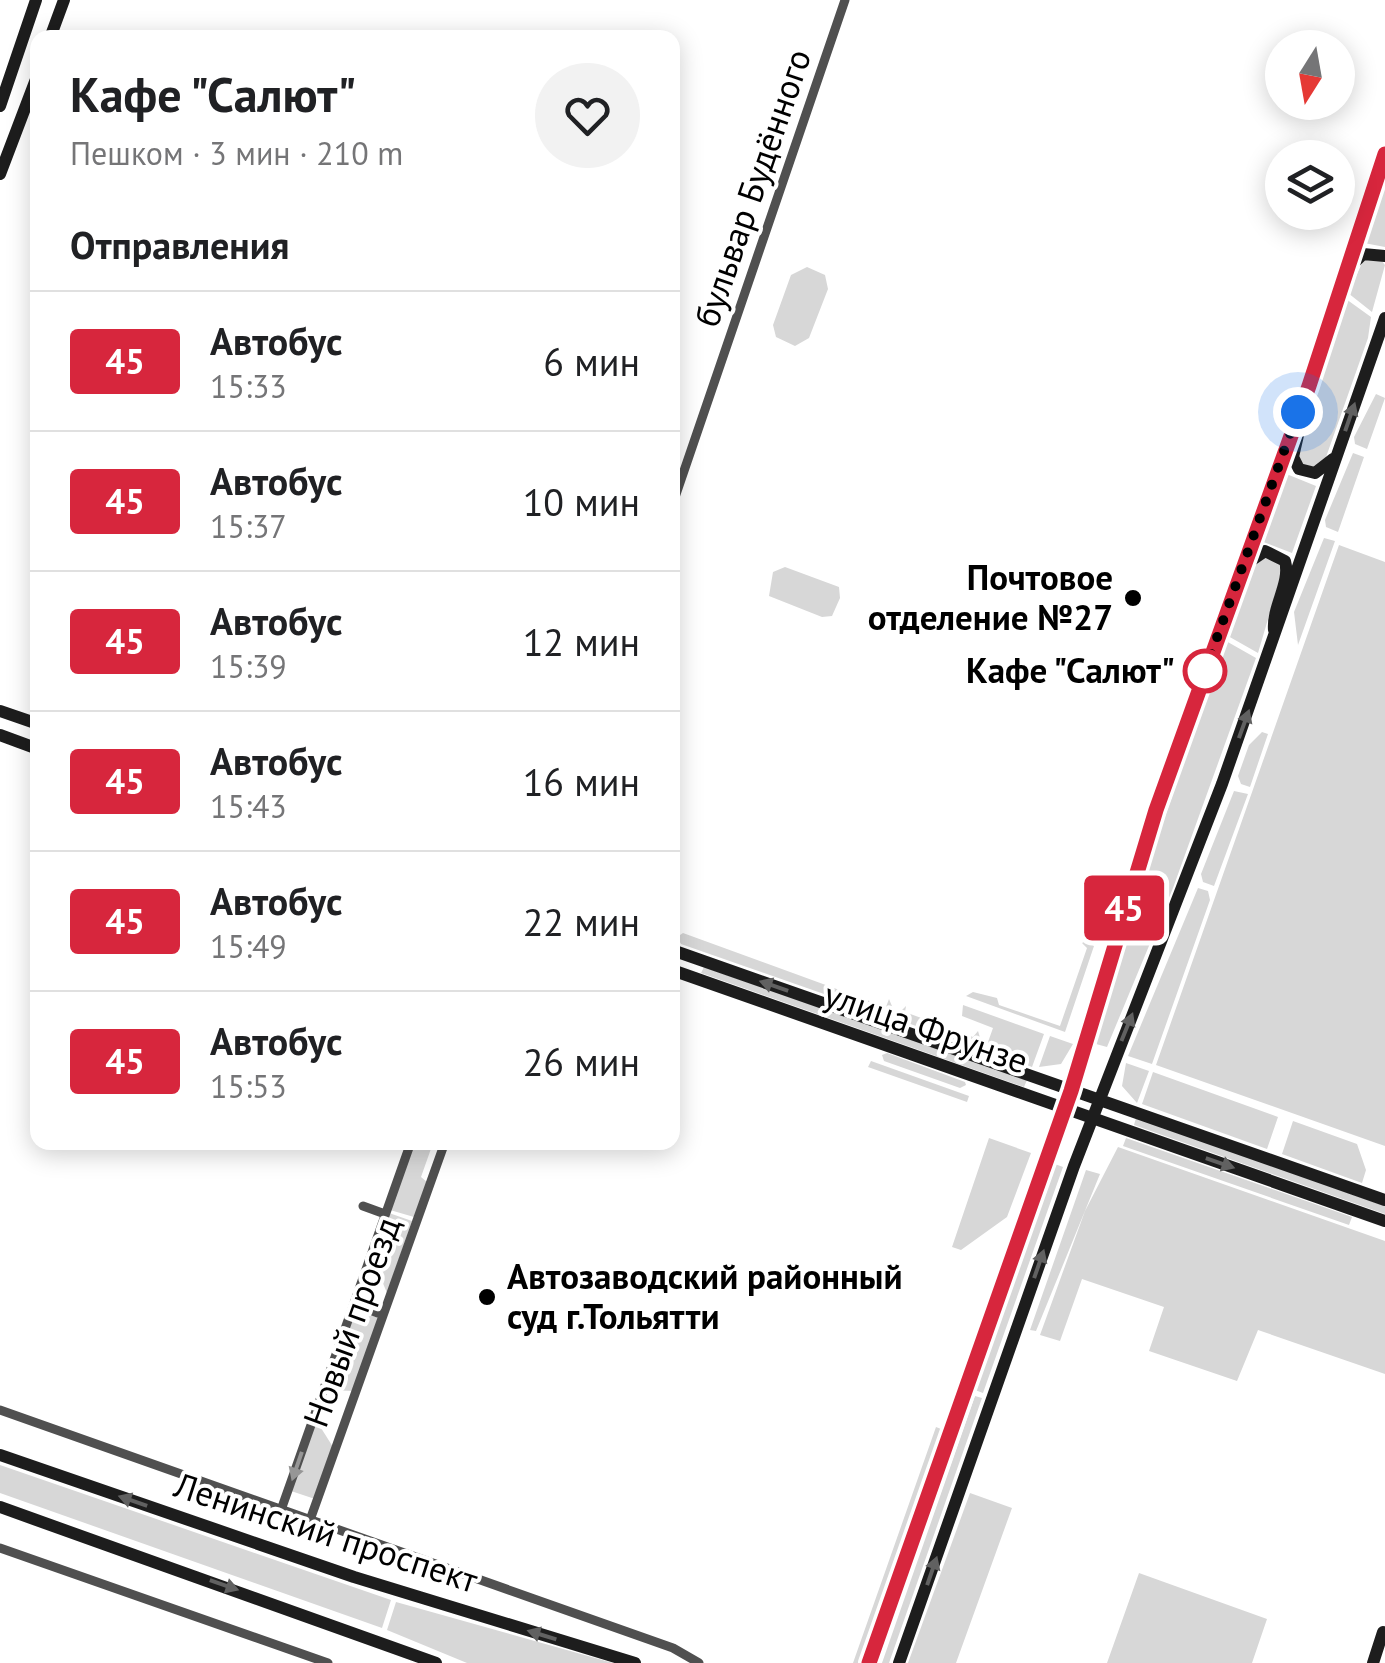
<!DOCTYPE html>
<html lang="ru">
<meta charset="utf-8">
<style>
body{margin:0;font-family:"PT Sans",sans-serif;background:#f2f2f2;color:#202124;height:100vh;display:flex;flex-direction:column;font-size:38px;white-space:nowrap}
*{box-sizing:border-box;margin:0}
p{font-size:32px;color:#757577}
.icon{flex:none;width:55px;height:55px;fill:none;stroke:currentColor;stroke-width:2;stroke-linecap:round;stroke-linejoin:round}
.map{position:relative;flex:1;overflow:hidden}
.sheet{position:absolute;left:30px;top:30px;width:650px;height:1120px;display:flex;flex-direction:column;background:#fff;border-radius:20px;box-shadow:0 5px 25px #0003}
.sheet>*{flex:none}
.badge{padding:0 20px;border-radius:8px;font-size:35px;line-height:65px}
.needle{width:65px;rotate:191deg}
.fabs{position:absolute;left:1265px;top:30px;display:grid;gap:20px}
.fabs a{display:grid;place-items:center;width:90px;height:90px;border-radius:50%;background:#fff;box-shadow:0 5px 25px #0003;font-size:50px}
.you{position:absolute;width:50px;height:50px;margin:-25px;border:8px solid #fff;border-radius:50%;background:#1a73e8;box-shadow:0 0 0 15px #1a73e833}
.map>.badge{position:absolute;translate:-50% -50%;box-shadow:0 0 0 5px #fff}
h2{padding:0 40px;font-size:38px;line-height:90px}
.round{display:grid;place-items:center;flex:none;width:105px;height:105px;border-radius:52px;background:#f2f2f2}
.head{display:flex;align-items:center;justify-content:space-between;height:170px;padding:0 40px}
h1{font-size:48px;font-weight:800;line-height:75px}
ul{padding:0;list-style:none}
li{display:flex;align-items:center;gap:30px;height:140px;padding:0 40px;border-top:2px solid #e0e0e0}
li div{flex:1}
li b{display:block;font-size:38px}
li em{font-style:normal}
li .badge{min-width:110px;font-weight:700;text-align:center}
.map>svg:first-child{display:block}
.green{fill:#d7d7d7}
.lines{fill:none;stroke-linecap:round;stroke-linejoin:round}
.street{stroke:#505050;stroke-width:9}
.secondary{stroke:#1d1d1d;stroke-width:12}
.oneway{fill:#616161}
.oneway2{fill:#969696}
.line-casing{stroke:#fff;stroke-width:22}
.line{stroke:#d7263d;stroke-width:15}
.walk{stroke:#000;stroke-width:10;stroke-dasharray:0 18}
.poi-dot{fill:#000;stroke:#fff;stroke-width:4}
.stop-dot{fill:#fff;stroke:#d7263d;stroke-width:5}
.labels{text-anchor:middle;stroke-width:8;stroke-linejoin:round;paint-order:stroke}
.street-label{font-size:35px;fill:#000;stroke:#fff}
.poi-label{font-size:35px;font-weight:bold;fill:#000;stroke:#fff;text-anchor:end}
.stop-label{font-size:35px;font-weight:bold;fill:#000;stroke:#fff;text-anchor:end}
</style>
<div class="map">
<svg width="1385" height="1663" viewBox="0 0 1385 1663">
<rect width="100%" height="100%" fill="#fff"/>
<!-- green -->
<path class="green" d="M 1385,185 L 1385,247 L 1364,243 Z
M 1364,259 L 1381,260 L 1385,265 L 1372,312 L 1348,293 Z
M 807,267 L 825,275 L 828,289 L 809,338 L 795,346 L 776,337 L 773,325 L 791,275 Z
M 1346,299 L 1371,317 L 1368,338 L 1325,460 L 1307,470 L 1297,456 L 1298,448 Z
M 1376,394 L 1385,398 L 1367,449 L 1355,444 L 1354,437 Z
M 1353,453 L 1364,457 L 1338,532 L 1326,527 L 1325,520 Z
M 1284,473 L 1316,486 L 1292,553 L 1261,541 Z
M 1324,538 L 1335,541 L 1298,645 L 1294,612 Z
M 1339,545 L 1385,562 L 1385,1146 L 1156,1065 Z
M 1266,556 L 1279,563 L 1281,575 L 1258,653 L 1228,636 L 1252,565 Z
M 785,567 L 839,587 L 840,598 L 832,616 L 822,617 L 769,596 L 773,572 Z
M 1226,641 L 1256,658 L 1173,888 L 1107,1047 L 1096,1044 L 1143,880 Z
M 1262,732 L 1268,734 L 1250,787 L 1241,784 L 1238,776 L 1249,745 Z
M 1234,791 L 1248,794 L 1214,886 L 1203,882 L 1201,874 Z
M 1198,888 L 1208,891 L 1210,900 L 1152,1064 L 1128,1056 Z
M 683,933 L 886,1007 L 889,999 L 894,1011 L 884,1015 L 681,944 L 677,937 Z
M 1086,941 L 1094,946 L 1065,1032 L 966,996 L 973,992 L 997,998 L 999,1005 L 1060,1026 L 1087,948 L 1082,943 Z
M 704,967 L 1027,1080 L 1024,1087 L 701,973 Z
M 963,1005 L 1044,1034 L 1032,1067 L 991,1051 L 988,1042 L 993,1028 L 962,1016 Z
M 906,1006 L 905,1012 L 973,1037 L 978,1031 L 981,1041 L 971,1046 L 905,1022 L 900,1012 Z
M 1050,1036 L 1073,1044 L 1061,1064 L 1039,1067 Z
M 887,1053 L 965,1082 L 966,1085 L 960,1088 L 884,1061 L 882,1055 Z
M 871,1061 L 969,1096 L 967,1102 L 868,1067 Z
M 1126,1063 L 1149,1071 L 1137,1103 L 1122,1086 Z
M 1153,1072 L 1278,1117 L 1267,1149 L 1142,1104 Z
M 1136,1118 L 1385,1206 L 1385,1214 L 1134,1125 Z
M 1293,1121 L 1357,1144 L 1366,1170 L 1362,1183 L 1282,1154 Z
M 989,1138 L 1031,1153 L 1007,1217 L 961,1250 L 952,1247 Z
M 1126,1138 L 1352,1217 L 1349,1225 L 1123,1146 Z
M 414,1143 L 433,1143 L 421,1177 L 427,1182 L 414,1217 L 390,1210 Z
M 1118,1147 L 1385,1241 L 1385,1374 L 1258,1330 L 1237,1381 L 1149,1351 L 1164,1307 L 1082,1279 L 1060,1341 L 1040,1335 L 1085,1211 Z
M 1055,1164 L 1063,1167 L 983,1393 L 975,1390 Z
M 1086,1170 L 1100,1174 L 1036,1331 L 1030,1330 Z
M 389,1213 L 412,1221 L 387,1293 L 373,1259 Z
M 360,1311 L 378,1318 L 354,1391 L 327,1390 L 354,1315 Z
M 975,1396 L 982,1398 L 889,1663 L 882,1663 Z
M 316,1420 L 333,1447 L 315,1499 L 291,1491 Z
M 936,1427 L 941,1429 L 858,1663 L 853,1663 Z
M 0,1465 L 391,1600 L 382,1628 L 0,1493 Z
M 970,1493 L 1012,1508 L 956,1663 L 908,1663 Z
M 1139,1573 L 1267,1619 L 1252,1663 L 1107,1663 Z
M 396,1602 L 613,1663 L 467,1663 L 387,1630 Z"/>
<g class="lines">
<!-- street -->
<path class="street" d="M 672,506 L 845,0
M 363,1206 L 385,1214
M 354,1304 L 383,1315
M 0,1410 L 673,1648 L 699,1663
M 281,1510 L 411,1142
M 310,1520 L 445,1142
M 0,1548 L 328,1663"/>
<!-- secondary -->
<path class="secondary" d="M 50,38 L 64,0
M 0,106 L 36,0
M 0,174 L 38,74
M 1349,268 L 1363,254 L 1385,256
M 1299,431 L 1293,457 L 1299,469 L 1315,473 L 1333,459
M 1246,564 L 1265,551 L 1285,561 C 1291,583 1272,606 1274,630
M 0,711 L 38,724
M 0,735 L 38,749
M 672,950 L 1385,1200
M 672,970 L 1385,1221
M 0,1455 L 354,1577 L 635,1663
M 0,1507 L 436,1663
M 869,1663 L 1071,1091 L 1156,810 L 1309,385 L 1385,154
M 899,1663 L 1074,1166 L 1222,784 L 1385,318
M 1373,1663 L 1383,1632"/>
</g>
<!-- one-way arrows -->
<defs><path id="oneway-solid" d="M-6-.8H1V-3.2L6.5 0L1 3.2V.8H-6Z" transform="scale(2.5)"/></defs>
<g class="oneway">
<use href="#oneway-solid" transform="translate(1350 417) rotate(-71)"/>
<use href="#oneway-solid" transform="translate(1244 724) rotate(-70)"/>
<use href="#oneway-solid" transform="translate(774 986) rotate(-161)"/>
<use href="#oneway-solid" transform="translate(1127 1027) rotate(-68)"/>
<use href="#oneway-solid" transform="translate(1220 1163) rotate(19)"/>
<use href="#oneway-solid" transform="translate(1039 1264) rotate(-71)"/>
<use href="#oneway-solid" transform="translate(133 1501) rotate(-161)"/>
<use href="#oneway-solid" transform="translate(932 1571) rotate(-71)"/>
<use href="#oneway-solid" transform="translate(224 1585) rotate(19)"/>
<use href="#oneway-solid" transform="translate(542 1635) rotate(-163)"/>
</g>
<use class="oneway2" href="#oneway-solid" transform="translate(297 1466) rotate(109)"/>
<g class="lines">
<defs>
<path id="line" d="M 869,1663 L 1071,1091 L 1156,810 L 1309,386 L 1385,154"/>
</defs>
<!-- line casing -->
<use href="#line" class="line-casing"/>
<!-- line -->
<use href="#line" class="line"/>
<!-- walk -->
<path class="walk" d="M 1205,671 L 1298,412"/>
</g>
<!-- markers -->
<g class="poi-dot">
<circle cx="1133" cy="598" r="10"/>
<circle cx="487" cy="1297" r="10"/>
</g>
<circle class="stop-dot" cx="1205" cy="671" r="20"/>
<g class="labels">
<!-- street labels -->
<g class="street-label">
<text transform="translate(753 188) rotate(-71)" y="12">бульвар Будённого</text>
<text transform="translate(926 1028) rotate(19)" y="12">улица Фрунзе</text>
<text transform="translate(352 1322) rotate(-70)" y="12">Новый проезд</text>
<text transform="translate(326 1533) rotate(18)" y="12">Ленинский проспект</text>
</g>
<!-- poi labels -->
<g class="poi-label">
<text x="1113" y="590">Почтовое<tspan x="1113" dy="40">отделение №27</tspan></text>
<text x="507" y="1289" text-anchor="start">Автозаводский районный<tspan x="507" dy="40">суд г.Тольятти</tspan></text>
</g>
<!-- stop labels -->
<g class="stop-label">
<text x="1175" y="683">Кафе "Салют"</text>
</g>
</g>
</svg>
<div class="fabs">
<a><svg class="needle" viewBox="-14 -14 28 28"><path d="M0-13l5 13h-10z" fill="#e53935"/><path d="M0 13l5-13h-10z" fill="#757577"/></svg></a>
<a><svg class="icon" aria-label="layers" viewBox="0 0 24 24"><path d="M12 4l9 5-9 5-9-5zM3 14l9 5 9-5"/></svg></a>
</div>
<div class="you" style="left:1298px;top:412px"></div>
<b class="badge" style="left:1124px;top:908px;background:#d7263d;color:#fff">45</b>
<section class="sheet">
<div class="head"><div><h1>Кафе &quot;Салют&quot;</h1><p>Пешком · 3 мин · 210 m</p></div><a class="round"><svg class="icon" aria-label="heart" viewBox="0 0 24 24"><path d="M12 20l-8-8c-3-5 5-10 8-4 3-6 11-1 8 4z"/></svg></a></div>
<h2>Отправления</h2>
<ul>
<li><span class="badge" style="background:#d7263d;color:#fff">45</span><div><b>Автобус</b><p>15:33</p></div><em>6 мин</em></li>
<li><span class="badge" style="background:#d7263d;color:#fff">45</span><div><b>Автобус</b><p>15:37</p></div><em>10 мин</em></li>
<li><span class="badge" style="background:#d7263d;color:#fff">45</span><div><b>Автобус</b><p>15:39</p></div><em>12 мин</em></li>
<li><span class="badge" style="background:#d7263d;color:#fff">45</span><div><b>Автобус</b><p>15:43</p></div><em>16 мин</em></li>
<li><span class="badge" style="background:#d7263d;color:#fff">45</span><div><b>Автобус</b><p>15:49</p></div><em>22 мин</em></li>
<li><span class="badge" style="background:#d7263d;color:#fff">45</span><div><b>Автобус</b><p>15:53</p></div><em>26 мин</em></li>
</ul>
</section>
</div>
